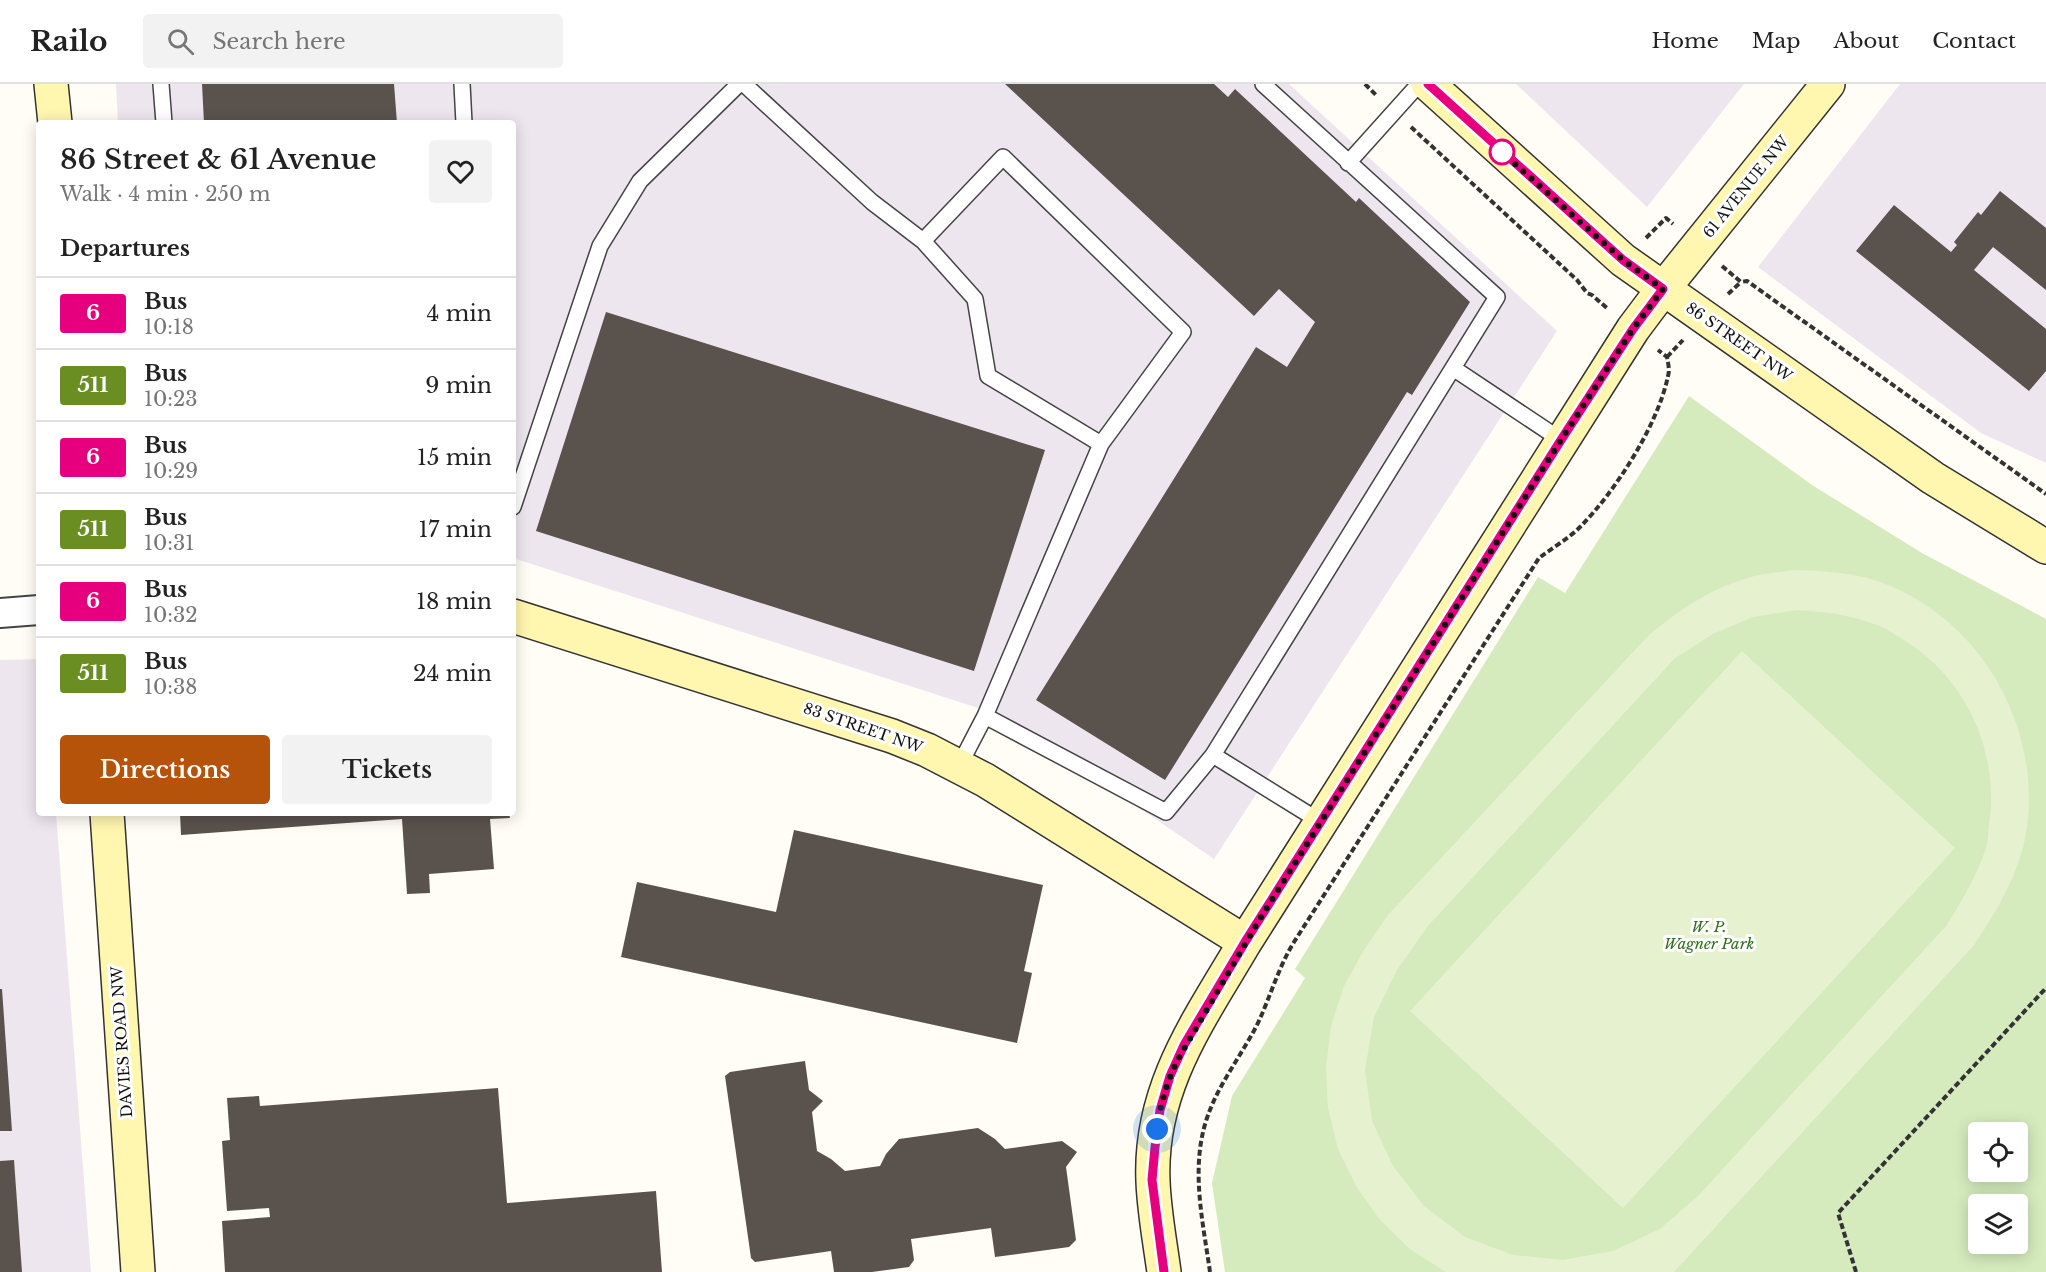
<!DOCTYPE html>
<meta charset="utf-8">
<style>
body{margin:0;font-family:"Libre Baskerville",serif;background:#f2f2f2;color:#222;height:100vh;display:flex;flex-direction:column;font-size:22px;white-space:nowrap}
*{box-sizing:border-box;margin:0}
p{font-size:20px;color:#767676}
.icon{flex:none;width:33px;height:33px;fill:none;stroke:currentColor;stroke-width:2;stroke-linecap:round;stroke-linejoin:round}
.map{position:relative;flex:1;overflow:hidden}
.panel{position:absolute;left:36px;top:36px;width:480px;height:696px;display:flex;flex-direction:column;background:#fff;border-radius:6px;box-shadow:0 3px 15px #0003}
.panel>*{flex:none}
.badge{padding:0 12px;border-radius:4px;font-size:21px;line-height:39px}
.tools{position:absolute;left:1968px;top:1038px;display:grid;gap:12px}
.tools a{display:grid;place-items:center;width:60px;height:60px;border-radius:6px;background:#fff;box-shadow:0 3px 15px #0003;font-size:30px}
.you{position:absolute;width:30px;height:30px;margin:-15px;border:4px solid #fff;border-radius:50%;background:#1a73e8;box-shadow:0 0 0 9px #1a73e833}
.map>.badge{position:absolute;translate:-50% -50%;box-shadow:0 0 0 3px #fff}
h2{padding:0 24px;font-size:22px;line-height:54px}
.round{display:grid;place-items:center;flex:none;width:63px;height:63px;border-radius:6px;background:#f2f2f2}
.summary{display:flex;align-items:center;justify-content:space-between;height:102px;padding:0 24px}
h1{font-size:28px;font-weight:600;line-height:45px}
.button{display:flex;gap:12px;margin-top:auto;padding:12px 24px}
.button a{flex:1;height:69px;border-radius:6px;background:#b45309;color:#fff;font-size:24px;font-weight:600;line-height:69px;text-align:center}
.button a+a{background:#f2f2f2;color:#222}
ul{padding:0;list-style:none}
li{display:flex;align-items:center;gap:18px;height:72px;padding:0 24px;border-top:2px solid #e0e0e0}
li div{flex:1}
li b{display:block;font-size:22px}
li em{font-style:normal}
li .badge{min-width:66px;font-weight:700;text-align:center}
header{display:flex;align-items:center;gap:36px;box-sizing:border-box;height:84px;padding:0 30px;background:#fff;border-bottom:2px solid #e0e0e0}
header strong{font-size:28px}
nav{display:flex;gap:33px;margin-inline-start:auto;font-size:21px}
.search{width:420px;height:54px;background:#f2f2f2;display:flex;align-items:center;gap:15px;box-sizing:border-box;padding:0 21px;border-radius:6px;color:#767676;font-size:22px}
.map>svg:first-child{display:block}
.industrial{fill:#eee6ef}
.green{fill:#d5ebbd;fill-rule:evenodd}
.pitch{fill:#e6f2cf;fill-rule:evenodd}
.building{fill:#5a524d}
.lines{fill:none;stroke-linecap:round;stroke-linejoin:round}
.lane-casing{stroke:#444;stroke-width:18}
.street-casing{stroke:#444;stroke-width:32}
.secondary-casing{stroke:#333;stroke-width:36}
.path{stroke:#333;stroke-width:4;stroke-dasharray:6 3;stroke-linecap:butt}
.lane{stroke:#fff;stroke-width:15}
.street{stroke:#fff;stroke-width:28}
.secondary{stroke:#fff6b0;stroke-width:33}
.line-casing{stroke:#fff;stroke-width:14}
.line{stroke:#e6007e;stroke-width:9}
.walk{stroke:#111;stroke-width:6;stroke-dasharray:0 10.8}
.stop-dot{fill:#fff;stroke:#e6007e;stroke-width:3}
.labels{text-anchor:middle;stroke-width:6;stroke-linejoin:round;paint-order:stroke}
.street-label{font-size:15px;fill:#111;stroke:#fff}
.park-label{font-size:15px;font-style:italic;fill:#2f6b1f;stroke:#fff}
</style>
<header>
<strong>Railo</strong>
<div class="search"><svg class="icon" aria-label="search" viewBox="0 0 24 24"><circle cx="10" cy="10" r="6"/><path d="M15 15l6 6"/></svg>Search here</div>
<nav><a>Home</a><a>Map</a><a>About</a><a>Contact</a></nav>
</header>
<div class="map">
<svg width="2046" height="1188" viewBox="0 0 2046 1188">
<rect width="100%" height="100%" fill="#fffdf5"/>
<!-- industrial -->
<path class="industrial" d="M 116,0 L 1289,0 L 1557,247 L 1214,775 L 1006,633 L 513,474 L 513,39 L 118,39 Z
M 1516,0 L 1744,0 L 1647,123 Z
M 1900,0 L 2046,0 L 2046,379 L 1981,349 L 1758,183 Z
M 39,575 L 39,729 L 56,729 L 91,1188 L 0,1188 L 0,576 Z"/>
<!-- green -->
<path class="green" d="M 1689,312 L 1812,401 L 1922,469 L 2046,535 L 2046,1188 L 1225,1188 L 1212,1099 L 1232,1012 L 1305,894 L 1295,885 L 1538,493 L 1565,509 ZM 1978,1048 L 2018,1048 L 2018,1088 L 1978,1088 ZM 1978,1120 L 2018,1120 L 2018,1160 L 1978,1160 Z"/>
<!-- pitch -->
<path class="pitch" d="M 1793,486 C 1821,487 1848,488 1874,496 C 1980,530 2046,646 2025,755 C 2016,795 1996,828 1974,861 L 1674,1188 L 1446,1188 L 1410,1165 L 1380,1136 L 1356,1102 L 1338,1065 L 1328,1024 L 1326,983 L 1331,942 L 1344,902 L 1364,866 L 1388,831 L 1649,551 C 1682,524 1710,505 1751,493 C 1764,489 1779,489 1793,486 ZM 1797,526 C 1826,528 1854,531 1882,543 C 1888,546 1895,551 1901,554 C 1966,593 2000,667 1989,741 C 1988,749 1988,757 1986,764 C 1977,792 1962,816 1947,841 L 1698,1112 L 1660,1145 L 1613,1167 L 1563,1176 L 1513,1171 L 1465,1153 L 1424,1122 L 1393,1082 L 1372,1037 L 1365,986 L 1374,933 L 1397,886 L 1427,843 L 1675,574 L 1713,550 L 1753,533 Z
M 1742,567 L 1955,764 L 1623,1124 L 1410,927 Z"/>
<!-- building -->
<path class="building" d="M 202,0 L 394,0 L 397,39 L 204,39 Z
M 1005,0 L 1214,0 L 1228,13 L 1235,5 L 1356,118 L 1359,114 L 1470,218 L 1412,311 L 1407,308 L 1165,696 L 1036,616 L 1256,263 L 1287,283 L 1315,238 L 1279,205 L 1254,232 Z
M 2000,107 L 2046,144 L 2046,206 L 1993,163 L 1974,186 L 2046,245 L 2046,287 L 2029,307 L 1856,167 L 1894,121 L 1951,168 L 1957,161 L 1954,158 L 1978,128 L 1981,131 Z
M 606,228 L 1045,366 L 974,587 L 536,447 Z
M 180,729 L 509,729 L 510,734 L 490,735 L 494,785 L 429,790 L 430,809 L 407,810 L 402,735 L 181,751 Z
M 794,746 L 1043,801 L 1024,887 L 1032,889 L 1017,959 L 621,873 L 637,798 L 776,828 Z
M 0,905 L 2,905 L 12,1047 L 0,1047 Z
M 805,977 L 809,1006 L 823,1017 L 812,1028 L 817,1067 L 831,1075 L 845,1087 L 880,1082 L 886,1070 L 899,1055 L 978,1044 L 995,1055 L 1005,1065 L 1062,1057 L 1077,1068 L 1066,1083 L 1076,1156 L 1069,1163 L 995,1173 L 991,1144 L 911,1155 L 914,1176 L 909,1183 L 872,1188 L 834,1188 L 831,1167 L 755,1178 L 751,1174 L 725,992 L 730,988 Z
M 498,1004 L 507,1119 L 656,1107 L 662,1188 L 225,1188 L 222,1137 L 270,1133 L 269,1124 L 227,1127 L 222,1057 L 230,1056 L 227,1014 L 259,1012 L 260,1022 Z
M 14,1076 L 22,1188 L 0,1188 L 0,1077 Z"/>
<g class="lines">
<defs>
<path id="lane" d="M 161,0 L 164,39
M 462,0 L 464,39
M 744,0 L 872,118 L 923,157
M 1263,0 L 1497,213 L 1213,671 L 1321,738
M 1348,79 L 1419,0
M 1453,284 L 1561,356
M 513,423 L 600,162 L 640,97 L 739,0
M 985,632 L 1166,728 L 1213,671
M 959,682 L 985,632 L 1101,360 L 1183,248 L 1003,73 L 923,157 L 975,215 L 988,292 L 1101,360"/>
<path id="street" d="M 0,529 L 39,526"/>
<path id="secondary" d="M 51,0 L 55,39
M 1428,0 L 1623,176 L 1933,394 L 2046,463
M 513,532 L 892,652 L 927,666 L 985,696 L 1245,858
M 107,729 L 138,1188
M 1164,1188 C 1160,1158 1154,1127 1153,1097 C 1149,1003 1200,935 1245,858 L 1633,245 L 1663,205 L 1828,0"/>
</defs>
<!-- lane casing -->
<use href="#lane" class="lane-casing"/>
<!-- street casing -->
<use href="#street" class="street-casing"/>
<!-- secondary casing -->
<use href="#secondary" class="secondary-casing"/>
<!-- path -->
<path class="path" d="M 1365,0 L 1377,12
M 1411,43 L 1577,196 L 1587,209 L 1592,211 L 1608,225
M 1646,154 L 1666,134 L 1673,140
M 1722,182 L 1741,198 L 1747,197 L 2046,410
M 1728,210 L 1741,198
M 1667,273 L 1683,256
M 1210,1188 C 1203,1138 1190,1084 1207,1034 C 1218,1001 1241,972 1257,941 C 1270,914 1278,884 1294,858 L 1539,474 C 1552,464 1568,455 1580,443 C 1615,408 1658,341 1668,292 C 1670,286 1668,279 1667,273 L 1658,266
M 1856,1188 L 1838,1129 L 2046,904"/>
<!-- lane -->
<use href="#lane" class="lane"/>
<!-- street -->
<use href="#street" class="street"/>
<!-- secondary -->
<use href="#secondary" class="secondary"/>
</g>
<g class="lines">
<defs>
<path id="line" d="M 1164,1188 L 1152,1096 L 1155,1063 L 1160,1026 L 1170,992 L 1184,961 L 1245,858 L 1561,356 L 1633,245 L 1663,205 L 1623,176 L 1428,0"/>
</defs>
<!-- line casing -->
<use href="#line" class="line-casing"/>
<!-- line -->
<use href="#line" class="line"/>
<!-- walk -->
<path class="walk" d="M 1157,1045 C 1160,1021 1167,998 1177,977 L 1258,838 L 1561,356 L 1633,245 L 1663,205 L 1623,176 L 1496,63 L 1502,68"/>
</g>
<!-- markers -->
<circle class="stop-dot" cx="1502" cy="68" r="12"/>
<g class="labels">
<!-- street labels -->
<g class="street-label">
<text transform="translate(1746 103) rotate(-51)" y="5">61 AVENUE NW</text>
<text transform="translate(1739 258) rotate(35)" y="5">86 STREET NW</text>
<text transform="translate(863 644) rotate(19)" y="5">83 STREET NW</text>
<text transform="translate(122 958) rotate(-94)" y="5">DAVIES ROAD NW</text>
</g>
<!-- park labels -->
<g class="park-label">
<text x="1709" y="848">W. P.<tspan x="1709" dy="17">Wagner Park</tspan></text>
</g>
</g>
</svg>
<div class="tools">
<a><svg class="icon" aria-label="locate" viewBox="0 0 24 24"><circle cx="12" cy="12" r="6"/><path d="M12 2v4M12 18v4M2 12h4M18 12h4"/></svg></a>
<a><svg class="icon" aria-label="layers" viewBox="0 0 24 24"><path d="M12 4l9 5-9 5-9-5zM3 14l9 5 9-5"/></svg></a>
</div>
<div class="you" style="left:1157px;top:1045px"></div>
<section class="panel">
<div class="summary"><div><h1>86 Street &amp; 61 Avenue</h1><p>Walk · 4 min · 250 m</p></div><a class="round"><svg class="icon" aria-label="heart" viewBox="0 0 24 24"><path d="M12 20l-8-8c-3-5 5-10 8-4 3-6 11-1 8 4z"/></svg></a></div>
<h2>Departures</h2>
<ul>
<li><span class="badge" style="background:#e6007e;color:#fff">6</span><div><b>Bus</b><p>10:18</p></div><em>4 min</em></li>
<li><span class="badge" style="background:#6b8e23;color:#fff">511</span><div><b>Bus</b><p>10:23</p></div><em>9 min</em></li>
<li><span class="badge" style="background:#e6007e;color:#fff">6</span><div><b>Bus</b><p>10:29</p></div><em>15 min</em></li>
<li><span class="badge" style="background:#6b8e23;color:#fff">511</span><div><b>Bus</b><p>10:31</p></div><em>17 min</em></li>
<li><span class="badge" style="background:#e6007e;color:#fff">6</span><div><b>Bus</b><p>10:32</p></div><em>18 min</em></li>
<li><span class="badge" style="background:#6b8e23;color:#fff">511</span><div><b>Bus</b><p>10:38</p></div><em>24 min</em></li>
</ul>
<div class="button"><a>Directions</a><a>Tickets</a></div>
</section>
</div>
